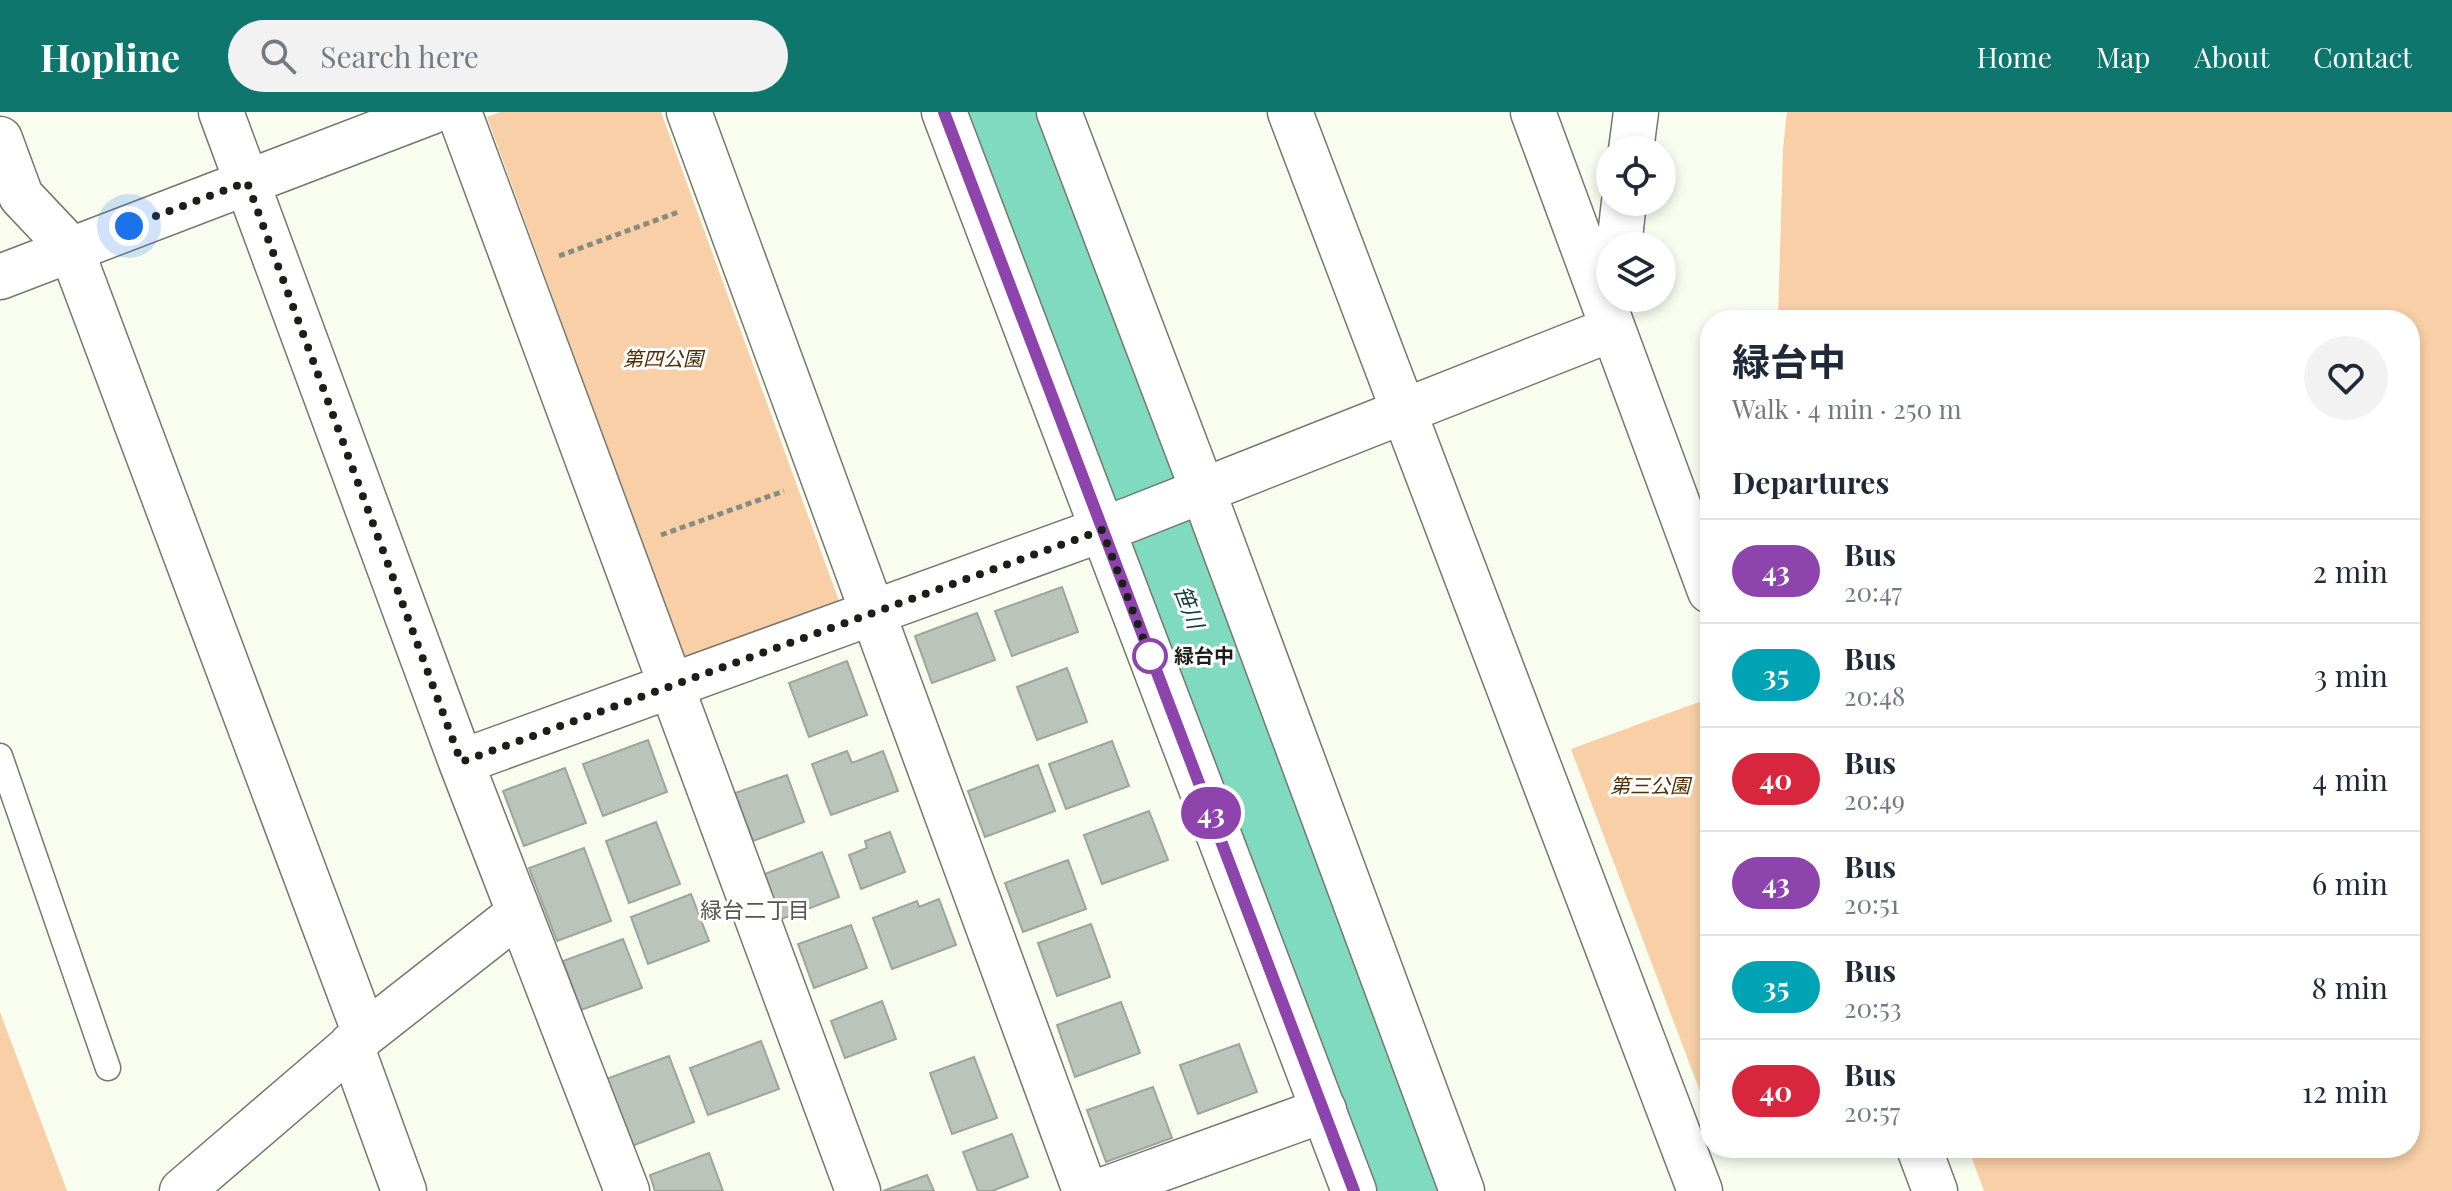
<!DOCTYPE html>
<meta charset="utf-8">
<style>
body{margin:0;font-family:"Playfair Display","Noto Sans JP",serif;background:#f2f2f3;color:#1f2937;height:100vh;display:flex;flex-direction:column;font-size:30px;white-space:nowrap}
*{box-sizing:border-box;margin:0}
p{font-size:26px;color:#747a83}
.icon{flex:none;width:44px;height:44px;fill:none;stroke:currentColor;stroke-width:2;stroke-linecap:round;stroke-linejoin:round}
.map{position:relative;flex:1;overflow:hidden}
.sheet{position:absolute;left:1700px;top:198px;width:720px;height:848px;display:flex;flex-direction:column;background:#fff;border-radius:32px;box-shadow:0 4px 12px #0003}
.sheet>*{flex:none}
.badge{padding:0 16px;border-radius:26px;font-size:28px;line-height:52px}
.tools{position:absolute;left:1596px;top:24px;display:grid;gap:16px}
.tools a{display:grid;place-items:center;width:80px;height:80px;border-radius:50%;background:#fff;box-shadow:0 4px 12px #0003;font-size:40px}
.you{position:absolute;width:40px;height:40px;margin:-20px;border:6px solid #fff;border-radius:50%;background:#1a73e8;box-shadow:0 0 0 12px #1a73e833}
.map>.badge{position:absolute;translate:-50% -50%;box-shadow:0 0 0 4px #fff}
h2{padding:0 32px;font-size:30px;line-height:72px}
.round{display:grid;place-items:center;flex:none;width:84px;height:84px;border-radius:42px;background:#f2f2f3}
.headline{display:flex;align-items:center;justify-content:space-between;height:136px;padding:0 32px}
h1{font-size:38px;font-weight:700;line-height:60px}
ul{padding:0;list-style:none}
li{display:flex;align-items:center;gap:24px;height:104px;padding:0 32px;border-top:2px solid #e0e1e3}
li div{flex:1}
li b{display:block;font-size:30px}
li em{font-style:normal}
li .badge{min-width:88px;font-weight:700;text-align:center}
header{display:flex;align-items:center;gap:48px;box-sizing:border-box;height:112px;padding:0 40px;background:#0f766e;color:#fff}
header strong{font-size:38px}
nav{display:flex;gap:44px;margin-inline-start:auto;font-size:28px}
.search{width:560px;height:72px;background:#f2f2f3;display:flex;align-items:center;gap:20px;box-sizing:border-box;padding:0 28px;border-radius:44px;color:#747a83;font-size:30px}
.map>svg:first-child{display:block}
.green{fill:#f8cfa6}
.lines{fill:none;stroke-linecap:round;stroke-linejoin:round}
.river{stroke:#7fdac0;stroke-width:76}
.building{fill:#bac4ba;stroke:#9ca59c;stroke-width:2}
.service-casing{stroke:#75786d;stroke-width:27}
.minor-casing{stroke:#75786d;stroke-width:47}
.tertiary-casing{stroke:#75786d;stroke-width:47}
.path{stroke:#888b82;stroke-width:5;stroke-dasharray:6 4;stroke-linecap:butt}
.service{stroke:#fff;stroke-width:24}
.minor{stroke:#fff;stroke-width:44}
.tertiary{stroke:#fff;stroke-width:44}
.line-casing{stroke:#fff;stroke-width:18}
.line{stroke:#8e44ad;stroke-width:12}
.walk{stroke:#1d1e19;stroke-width:8;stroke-dasharray:0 14.4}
.stop-dot{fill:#fff;stroke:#8e44ad;stroke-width:4}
.labels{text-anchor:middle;stroke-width:6;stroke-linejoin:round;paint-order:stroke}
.park-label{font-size:20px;font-style:italic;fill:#512e00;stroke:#fff}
.stop-label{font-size:20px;font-weight:bold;fill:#1d1e19;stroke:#fff;text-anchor:start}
.water-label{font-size:22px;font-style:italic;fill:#133d32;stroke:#fff}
.neighbourhood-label{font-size:22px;fill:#54574d;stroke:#fff}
</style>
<header>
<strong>Hopline</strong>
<div class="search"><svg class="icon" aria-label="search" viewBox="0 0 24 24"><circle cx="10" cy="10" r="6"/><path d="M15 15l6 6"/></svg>Search here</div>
<nav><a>Home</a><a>Map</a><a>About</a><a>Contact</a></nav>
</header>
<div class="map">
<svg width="2452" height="1079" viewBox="0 0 2452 1079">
<rect width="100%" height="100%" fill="#f9fdf0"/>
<!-- green -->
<path class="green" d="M 500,0 L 661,0 L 839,489 L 684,545 L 487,5 Z
M 1787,0 L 2452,0 L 2452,1079 L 1984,1079 L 1968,1036 L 2410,1036 L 2410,208 L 1778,208 L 1783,37 Z
M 1710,586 L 1710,1006 L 1571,637 Z
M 0,900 L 67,1079 L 0,1079 Z"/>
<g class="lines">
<!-- river -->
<path class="river" d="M 1002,0 L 1409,1079"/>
</g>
<!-- building -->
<path class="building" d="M 1062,475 L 1078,520 L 1012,544 L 995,499 Z
M 977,501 L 995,548 L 932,571 L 915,524 Z
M 847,549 L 867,603 L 809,625 L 789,571 Z
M 1067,556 L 1087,610 L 1037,628 L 1017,575 Z
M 648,628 L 667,680 L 603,704 L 583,652 Z
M 1112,629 L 1129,674 L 1066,697 L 1049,652 Z
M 847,639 L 852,651 L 883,639 L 898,679 L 831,703 L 812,652 Z
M 1038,653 L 1055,699 L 985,725 L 968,679 Z
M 565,656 L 586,711 L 524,734 L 503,679 Z
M 787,663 L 804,710 L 753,729 L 735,681 Z
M 1149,699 L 1168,748 L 1102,772 L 1084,723 Z
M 656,710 L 680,772 L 629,791 L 606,729 Z
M 890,720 L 905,760 L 861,777 L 849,743 L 867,736 L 865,729 Z
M 584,736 L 611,809 L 557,829 L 529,756 Z
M 822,740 L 839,785 L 779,808 L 762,763 Z
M 1068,748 L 1086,797 L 1023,820 L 1005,771 Z
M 691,782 L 709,829 L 648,852 L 631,805 Z
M 939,787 L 956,833 L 892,857 L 873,806 L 917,789 L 919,795 Z
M 1091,812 L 1110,865 L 1057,884 L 1038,831 Z
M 851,813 L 867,856 L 814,876 L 798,832 Z
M 623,827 L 642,876 L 581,898 L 563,849 Z
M 882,889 L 896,927 L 845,946 L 831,909 Z
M 1121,890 L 1140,941 L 1075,965 L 1057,913 Z
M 761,929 L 779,977 L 708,1003 L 690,956 Z
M 1239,932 L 1257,980 L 1198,1002 L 1180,953 Z
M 669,944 L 694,1010 L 632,1034 L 606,967 Z
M 974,945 L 997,1006 L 952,1022 L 930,961 Z
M 1153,975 L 1172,1026 L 1106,1050 L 1087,998 Z
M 1012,1022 L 1028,1065 L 992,1079 L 978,1079 L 963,1040 Z
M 709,1041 L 723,1079 L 655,1079 L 650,1063 Z
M 927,1063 L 934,1079 L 883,1079 Z"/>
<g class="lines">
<defs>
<path id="service" d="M 0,644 L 108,956"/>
<path id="minor" d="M 221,0 L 461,650 L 627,1079
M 459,0 L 858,1079
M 689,0 L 1085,1079
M 1059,0 L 1203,379 L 1462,1079
M 1290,0 L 1700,1079
M 1533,0 L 1710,479
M 0,27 L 21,84 L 71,137 L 365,922
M 1631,38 L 1636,0
M 1619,134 L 1624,90
M 0,165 L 431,0
M 461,650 L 1131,407 L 1612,217
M 351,933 L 404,1079
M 1919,1036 L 1935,1079
M 182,1079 L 365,922 L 519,801
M 1100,1079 L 1324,998"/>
<path id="tertiary" d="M 944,0 L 1354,1079"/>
</defs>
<!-- service casing -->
<use href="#service" class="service-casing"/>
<!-- minor casing -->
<use href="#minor" class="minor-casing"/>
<!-- tertiary casing -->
<use href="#tertiary" class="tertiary-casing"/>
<!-- path -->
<path class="path" d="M 559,144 L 681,99
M 661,423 L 784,379"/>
<!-- service -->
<use href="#service" class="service"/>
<!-- minor -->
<use href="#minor" class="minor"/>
<!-- tertiary -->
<use href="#tertiary" class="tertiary"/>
</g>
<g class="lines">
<defs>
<path id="line" d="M 944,0 L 1354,1079"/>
</defs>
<!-- line casing -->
<use href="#line" class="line-casing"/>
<!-- line -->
<use href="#line" class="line"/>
<!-- walk -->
<path class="walk" d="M 129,114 L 247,70 L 461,650 L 1102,418 L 1150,544"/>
</g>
<!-- markers -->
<circle class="stop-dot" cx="1150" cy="544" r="16"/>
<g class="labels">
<!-- park labels -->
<g class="park-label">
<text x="663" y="254">第四公園</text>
<text x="1650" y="681">第三公園</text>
</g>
<!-- stop labels -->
<g class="stop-label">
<text x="1174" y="551">緑台中</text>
</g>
<!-- water labels -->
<g class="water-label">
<text transform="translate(1189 495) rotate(69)" y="8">笹川</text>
</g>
<!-- neighbourhood labels -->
<g class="neighbourhood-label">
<text x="755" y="806">緑台二丁目</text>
</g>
</g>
</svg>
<div class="tools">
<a><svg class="icon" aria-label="locate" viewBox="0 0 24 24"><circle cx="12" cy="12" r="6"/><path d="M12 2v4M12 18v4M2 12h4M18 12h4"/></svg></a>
<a><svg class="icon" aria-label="layers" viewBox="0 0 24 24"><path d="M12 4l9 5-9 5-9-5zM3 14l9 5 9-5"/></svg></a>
</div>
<div class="you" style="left:129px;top:114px"></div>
<b class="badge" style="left:1211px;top:701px;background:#8e44ad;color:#fff">43</b>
<section class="sheet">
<div class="headline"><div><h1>緑台中</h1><p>Walk · 4 min · 250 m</p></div><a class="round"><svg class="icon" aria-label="heart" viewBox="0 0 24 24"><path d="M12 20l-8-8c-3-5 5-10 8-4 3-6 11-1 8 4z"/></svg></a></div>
<h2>Departures</h2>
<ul>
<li><span class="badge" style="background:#8e44ad;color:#fff">43</span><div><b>Bus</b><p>20:47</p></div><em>2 min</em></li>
<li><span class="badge" style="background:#00a3b4;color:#fff">35</span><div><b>Bus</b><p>20:48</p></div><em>3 min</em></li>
<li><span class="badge" style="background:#d7263d;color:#fff">40</span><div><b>Bus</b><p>20:49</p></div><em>4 min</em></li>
<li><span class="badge" style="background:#8e44ad;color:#fff">43</span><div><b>Bus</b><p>20:51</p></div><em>6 min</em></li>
<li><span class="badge" style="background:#00a3b4;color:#fff">35</span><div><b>Bus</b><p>20:53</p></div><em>8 min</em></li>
<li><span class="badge" style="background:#d7263d;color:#fff">40</span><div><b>Bus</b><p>20:57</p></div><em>12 min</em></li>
</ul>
</section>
</div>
